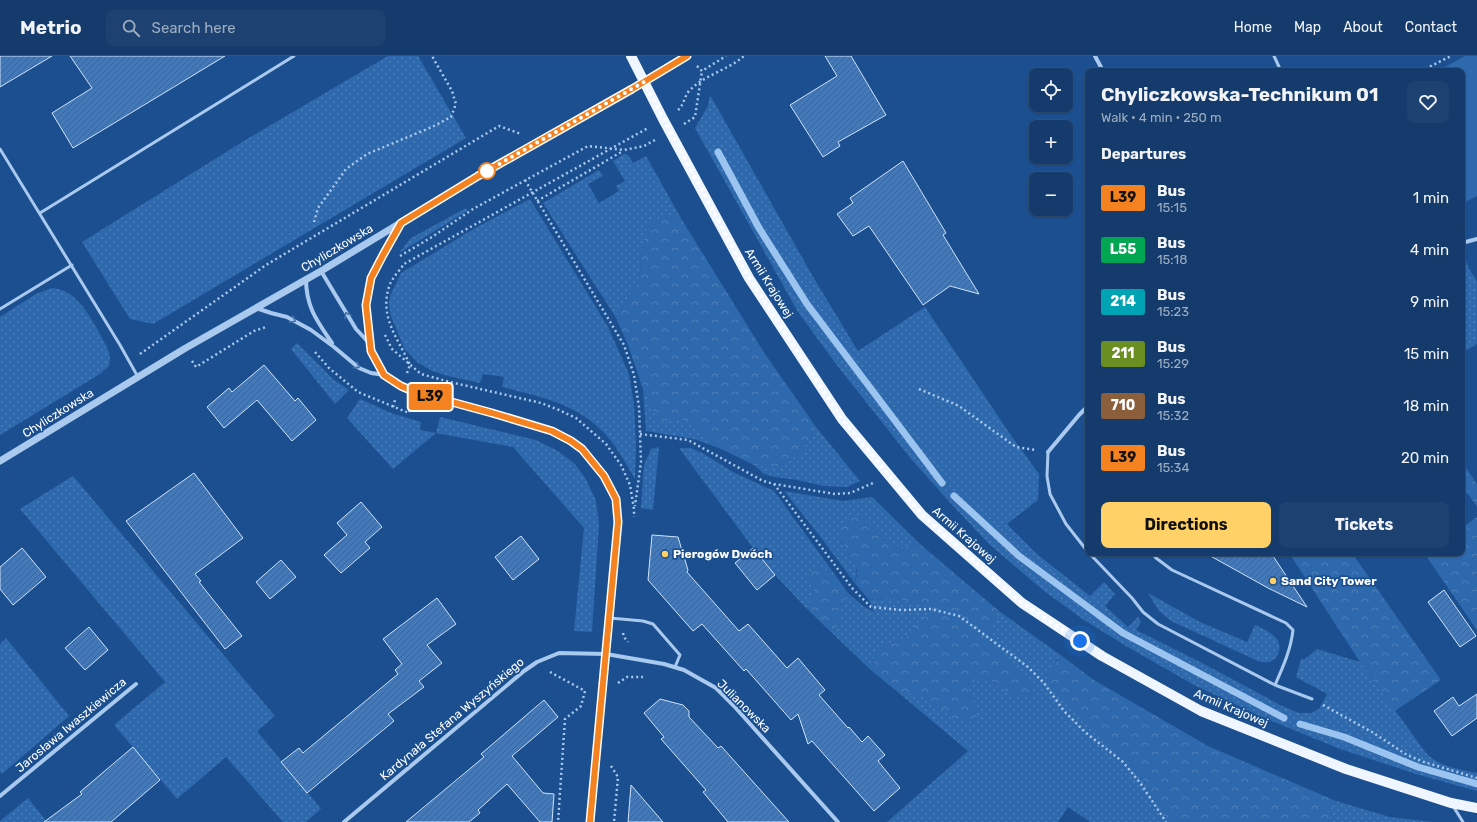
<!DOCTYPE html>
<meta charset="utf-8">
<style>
body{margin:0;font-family:Rubik,sans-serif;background:#1d4271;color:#f1f3f6;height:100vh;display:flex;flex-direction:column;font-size:15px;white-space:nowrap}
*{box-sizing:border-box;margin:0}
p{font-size:13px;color:#9dadc1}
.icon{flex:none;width:22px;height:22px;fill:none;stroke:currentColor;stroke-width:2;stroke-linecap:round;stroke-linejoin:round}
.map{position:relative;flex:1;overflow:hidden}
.sheet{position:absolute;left:1085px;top:12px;width:380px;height:488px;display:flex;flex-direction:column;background:#143b6b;border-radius:8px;box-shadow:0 1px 3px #0004,0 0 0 1px #33557e}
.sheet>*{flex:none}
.badge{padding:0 8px;border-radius:3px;font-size:14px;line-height:26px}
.fabs{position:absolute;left:1029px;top:12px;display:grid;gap:8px}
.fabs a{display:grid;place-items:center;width:44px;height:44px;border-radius:8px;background:#143b6b;box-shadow:0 1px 3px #0004,0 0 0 1px #33557e;font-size:20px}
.you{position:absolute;width:20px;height:20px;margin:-10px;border:3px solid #fff;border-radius:50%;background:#1a73e8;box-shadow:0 0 0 6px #1a73e833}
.map>.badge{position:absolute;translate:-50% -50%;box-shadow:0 0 0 2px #fff}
h2{padding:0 16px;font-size:15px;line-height:36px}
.round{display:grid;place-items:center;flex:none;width:42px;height:42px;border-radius:8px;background:#1d4271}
.overview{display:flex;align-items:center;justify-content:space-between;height:68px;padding:0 16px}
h1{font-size:19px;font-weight:700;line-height:30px}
.action{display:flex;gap:8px;margin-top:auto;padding:8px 16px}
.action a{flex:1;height:46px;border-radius:8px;background:#ffd166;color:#111;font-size:16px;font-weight:700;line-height:46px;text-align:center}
.action a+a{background:#1d4271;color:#f1f3f6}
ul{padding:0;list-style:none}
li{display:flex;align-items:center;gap:12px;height:52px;padding:0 16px}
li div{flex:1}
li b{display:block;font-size:15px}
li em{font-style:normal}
li .badge{min-width:44px;font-weight:700;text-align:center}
header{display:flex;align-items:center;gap:24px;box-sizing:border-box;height:56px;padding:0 20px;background:#143b6b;border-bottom:1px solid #33557e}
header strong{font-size:19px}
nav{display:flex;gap:22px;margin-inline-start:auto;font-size:14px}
.search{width:280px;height:36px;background:#1d4271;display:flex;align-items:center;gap:10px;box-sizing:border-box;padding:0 14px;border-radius:8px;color:#9dadc1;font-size:15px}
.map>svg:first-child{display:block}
.grass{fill:url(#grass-dots)}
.forest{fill:url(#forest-crowns)}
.pitch{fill:#2e69ad}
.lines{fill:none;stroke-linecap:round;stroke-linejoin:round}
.stream{stroke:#9cc4f0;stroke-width:7}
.building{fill:url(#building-hatch);stroke:#cfe3fa}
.path{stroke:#a9c9ee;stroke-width:2.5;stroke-dasharray:2 3;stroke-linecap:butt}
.service{stroke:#a9c9ee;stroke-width:3}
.minor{stroke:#a9c9ee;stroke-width:4}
.tertiary{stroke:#a9c9ee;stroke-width:7}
.primary{stroke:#f0f6ff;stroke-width:10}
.oneway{stroke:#4674ac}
.line-casing{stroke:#fff;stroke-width:9}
.line{stroke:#f58220;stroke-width:6}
.walk{stroke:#fff;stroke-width:4;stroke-dasharray:0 7.2}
.stop-dot{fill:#fff;stroke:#f58220;stroke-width:2}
.poi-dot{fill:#ffd166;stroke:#1b4f8f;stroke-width:1.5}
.labels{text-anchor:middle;stroke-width:3.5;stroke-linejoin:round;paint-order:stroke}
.street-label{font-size:12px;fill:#fff;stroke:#1b4f8f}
.poi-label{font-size:12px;font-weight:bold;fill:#fff;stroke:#1b4f8f;text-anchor:start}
</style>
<header>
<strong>Metrio</strong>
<div class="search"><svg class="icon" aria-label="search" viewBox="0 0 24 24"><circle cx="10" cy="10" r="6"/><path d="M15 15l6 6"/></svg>Search here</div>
<nav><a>Home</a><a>Map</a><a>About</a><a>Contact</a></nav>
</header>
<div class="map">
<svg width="1477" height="766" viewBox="0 0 1477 766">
<defs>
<pattern id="grass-dots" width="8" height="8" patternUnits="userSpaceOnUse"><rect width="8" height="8" fill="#2e69ad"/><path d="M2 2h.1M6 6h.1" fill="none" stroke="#4d80b9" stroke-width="1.8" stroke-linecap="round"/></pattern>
<pattern id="forest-crowns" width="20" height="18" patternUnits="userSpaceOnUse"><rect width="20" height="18" fill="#2e69ad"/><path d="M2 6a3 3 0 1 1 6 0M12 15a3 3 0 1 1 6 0" fill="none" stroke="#4d80b9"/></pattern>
<pattern id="building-hatch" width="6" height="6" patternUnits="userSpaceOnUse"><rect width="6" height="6" fill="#4478b7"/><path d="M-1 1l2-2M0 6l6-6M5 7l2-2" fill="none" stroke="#486282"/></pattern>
</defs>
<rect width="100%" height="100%" fill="#1b4f8f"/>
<!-- grass -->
<path class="grass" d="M 388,0 L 418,0 L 466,82 L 153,268 L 130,263 L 82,186 L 247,83 Z
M 710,39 L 812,219 L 858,295 L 925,251 L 1010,378 L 1039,418 L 1038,444 L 1007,468 L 1037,498 L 1090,540 L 1104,526 L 1115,538 L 1105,550 L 1128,571 L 1138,561 L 1141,566 L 1136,574 L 1206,609 L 1282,650 L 1299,657 L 1311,657 L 1319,653 L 1327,638 L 1296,621 L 1301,603 L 1305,603 L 1317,593 L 1360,606 L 1426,697 C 1439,711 1459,713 1477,717 L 1477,735 L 1416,718 L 1340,693 L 1262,661 L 1194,629 L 1126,590 L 1084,564 L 1044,535 L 990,489 L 955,452 L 911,403 L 836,308 L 798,256 L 695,72 L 708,50 Z
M 624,98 L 628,99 L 633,107 L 646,100 L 682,164 L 668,159 L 644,179 L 639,224 L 616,262 L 543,147 L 599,114 L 603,120 L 588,128 L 599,147 L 619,135 L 616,130 L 625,125 L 613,105 Z
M 530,143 L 608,271 L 629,318 L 634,348 L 636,389 L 635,423 C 626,408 618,392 606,379 C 578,348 541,341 502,331 L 504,321 L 483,318 L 480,327 L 448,320 L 432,315 L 417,306 L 404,292 L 391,260 L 389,249 L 390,240 L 401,217 L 477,171 Z
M 466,152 L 467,155 L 399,197 L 411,182 Z
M 1465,201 L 1469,213 L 1477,225 L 1477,288 L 1462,297 L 1462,202 Z
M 52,232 C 77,234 89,259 100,278 C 103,285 109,293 110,301 C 110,304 109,307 109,310 L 100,318 L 0,379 L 0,261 L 36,238 Z
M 297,287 L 334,324 L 349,334 L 335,348 L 291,293 Z
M 643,333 L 659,366 L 678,362 L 699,372 L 719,392 L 694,383 L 646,375 Z
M 360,343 L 391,357 L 421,366 L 420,374 L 436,377 L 440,361 L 536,384 L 558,395 L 575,408 L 586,423 L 596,445 L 599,468 L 592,576 L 574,575 L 584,472 L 513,391 L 436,377 L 393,413 L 347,362 Z
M 816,371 L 860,425 L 847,431 L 824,430 L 797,424 L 775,421 L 764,418 L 754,409 L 777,411 L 801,397 Z
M 659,391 L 653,454 L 641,452 L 644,409 L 651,393 Z
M 679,392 L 691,392 L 702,397 L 735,417 L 774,435 L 833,516 L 817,513 L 812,530 L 815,539 L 807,553 L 776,520 L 753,492 Z
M 73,420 L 275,660 L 257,675 L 321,753 L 306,766 L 283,766 L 226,701 L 177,743 L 114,669 L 165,626 L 20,453 Z
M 784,435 L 843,445 L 872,441 L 920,488 L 903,491 L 890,490 L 860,460 L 841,486 C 850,500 862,510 854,526 L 819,479 Z
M 848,537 L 863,550 L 874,556 L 869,544 L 890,541 L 916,548 L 926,548 L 929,557 L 908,579 L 899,585 L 886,589 L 875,601 L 872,615 L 833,578 L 839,564 L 838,553 Z
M 1148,537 L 1200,566 L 1247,586 L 1255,569 C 1262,572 1271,576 1276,582 C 1283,589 1279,605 1268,606 C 1265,607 1261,605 1258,605 L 1171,565 L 1159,555 Z
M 999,555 L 1062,600 L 1054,606 L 1123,699 L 1138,715 L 1151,737 L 1162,766 L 1089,766 L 1089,765 L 1068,751 L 1058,766 L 887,766 L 968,695 L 900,638 L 917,638 L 968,666 L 977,662 L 977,652 L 970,640 L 967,630 L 978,621 L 989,624 L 1003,633 L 1032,639 L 1032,629 L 1021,617 L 991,590 C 989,574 990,568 999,555 Z
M 6,582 L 69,660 L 2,718 L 0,716 L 0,588 Z
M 28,742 L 47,766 L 0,766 L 0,765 Z
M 1336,745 L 1390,761 L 1432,766 L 1328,766 Z"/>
<!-- forest -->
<path class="forest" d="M 668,159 L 682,164 L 765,298 L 816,371 L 801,397 L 777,411 L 754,409 L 719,392 L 699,372 L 678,362 L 659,367 L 643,333 L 628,289 L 616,262 L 639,224 L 644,179 L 650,166 Z
M 1462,406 L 1477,428 L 1477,451 L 1462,429 Z
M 860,460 L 890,490 L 903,491 L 920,488 L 999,555 C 990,568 989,574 991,590 L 1021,617 L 1032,629 L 1032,639 L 1020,641 L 1003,633 L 989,624 L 978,622 L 967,630 L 970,640 L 977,652 L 977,662 L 968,666 L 954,663 L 935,648 L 917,638 L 900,638 L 872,615 L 875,601 L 879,595 L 886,589 L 899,585 L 908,579 L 919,565 L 929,557 L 926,548 L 916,548 L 890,541 L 869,544 L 854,526 C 856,523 858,519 857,514 C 856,506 842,489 838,478 L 844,468 L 852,461 Z
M 1477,461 L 1477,574 L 1424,497 L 1462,497 L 1462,472 Z
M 1289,497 L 1352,497 L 1441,624 L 1395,655 L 1360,606 Z
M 817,513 L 833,516 L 848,537 L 838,553 L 840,564 L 833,578 L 807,553 C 815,539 817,537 808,523 L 810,516 Z
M 1062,600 L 1094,624 L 1208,690 L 1336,745 L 1328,766 L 1162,766 L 1151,737 L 1138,715 L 1123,699 L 1084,667 L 1049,626 L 1049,612 Z"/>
<!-- pitch -->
<path class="pitch" d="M 1465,0 L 1477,0 L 1477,140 L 1462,148 L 1462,15 L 1437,15 Z"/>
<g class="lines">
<!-- stream -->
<path class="stream" d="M 718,96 L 759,172 L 807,248 L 942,427
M 954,440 L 1019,500 L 1123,577 L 1284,662
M 1300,668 L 1344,681 L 1418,711 L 1477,728"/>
</g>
<!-- building -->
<path class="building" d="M 0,0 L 52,0 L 0,31 Z
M 70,0 L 225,0 L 73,92 L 52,57 L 92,32 Z
M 825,0 L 851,0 L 886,59 L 838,86 L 840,90 L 823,101 L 790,49 L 837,20 Z
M 903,105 L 946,177 L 943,179 L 979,238 L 950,230 L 923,249 L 869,170 L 853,180 L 837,158 L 853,147 L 850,142 Z
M 264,309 L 295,345 L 298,342 L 316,364 L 292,385 L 257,344 L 224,372 L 207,351 L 229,332 L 232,336 Z
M 194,417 L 243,482 L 195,518 L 201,525 L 199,526 L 242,580 L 225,593 L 126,465 Z
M 361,446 L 382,471 L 365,486 L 370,492 L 341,517 L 324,499 L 347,479 L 337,467 Z
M 652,479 L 678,481 L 688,514 L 687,516 L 739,575 L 748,568 L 787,612 L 798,602 L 825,634 L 819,639 L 848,672 L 849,671 L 862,686 L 868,680 L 885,699 L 878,705 L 900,732 L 874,755 L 812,685 L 808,688 L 798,658 L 791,664 L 746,613 L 744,615 L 702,568 L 693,575 L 648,524 Z
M 521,480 L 539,503 L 513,524 L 495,501 Z
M 22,492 L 46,521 L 13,549 L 0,533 L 0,511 Z
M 753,492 L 775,519 L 757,534 L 735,507 Z
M 1205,497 L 1271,497 L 1307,551 L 1268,532 Z
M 281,504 L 296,521 L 270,543 L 256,526 Z
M 1444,534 L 1476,580 L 1460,591 L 1428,546 Z
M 437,542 L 456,568 L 427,589 L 442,607 L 419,625 L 424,631 L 388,658 L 394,665 L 307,737 L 281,706 L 299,692 L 303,697 L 398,618 L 395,614 L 402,608 L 383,583 Z
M 89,571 L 108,594 L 85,614 L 65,592 Z
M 1477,638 L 1477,662 L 1452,680 L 1434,655 L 1453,641 L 1459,650 Z
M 660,643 L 683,649 L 689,655 L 689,661 L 718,692 L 721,690 L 789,766 L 728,766 L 703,736 L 706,734 L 661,683 L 664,681 L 644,657 Z
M 544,644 L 558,661 L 512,700 L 543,737 L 554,738 L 552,766 L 540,766 L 507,728 L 478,754 L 480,757 L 469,766 L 406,766 L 484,701 L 481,698 Z
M 133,691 L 160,724 L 111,766 L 44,766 L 82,738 L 80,736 Z
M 631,729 L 663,766 L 628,766 Z"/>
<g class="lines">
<!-- path -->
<path class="path" d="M 697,10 L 702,15 L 726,0
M 1421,15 L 1451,0
M 678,54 C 684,49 684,41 689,35 C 704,19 728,14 744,0
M 684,68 L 695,61 L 702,15
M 525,124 L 624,289 L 634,319 L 639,351 L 641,406 L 635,450
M 537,145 L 623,95
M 314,166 L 318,152 L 346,113 L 367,98 L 432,71 L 451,61 L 456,48 L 452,35 L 432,0
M 400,200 L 432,181 L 473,153 L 588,90 L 624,94 L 644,90 L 655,84
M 385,279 L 392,293 L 421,318 L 450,326 L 541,347 L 559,354 L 576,362 L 606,388 L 621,409 L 630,429 L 634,453 L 634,461
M 315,296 L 329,312 L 358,336 L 409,357 L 411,349
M 140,298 L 266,209 L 499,70 L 521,78
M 192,305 L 196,311 L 254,275 L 266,271
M 407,317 L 410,309 C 398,282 378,260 390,228 C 393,221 400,214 404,208 L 648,72
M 919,333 L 959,350 L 1016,391 L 1035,394
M 393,351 L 395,344
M 640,378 L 688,384 L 763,425 L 774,428 L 835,438 L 850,437 L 873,427
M 774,428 L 852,532 L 871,551 L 901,554 L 931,553 L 959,560 L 1028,611 L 1044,627 L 1064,655 L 1085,676 L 1123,706 L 1141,728 L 1166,766
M 623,577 L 624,581 L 628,586
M 550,616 L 585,635 L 581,650 L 565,663 L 558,766
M 618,627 L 627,621 L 643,621
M 1323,649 L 1372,676 L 1407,699 L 1424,706 L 1477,722
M 611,710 L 618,721 L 614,766"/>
<!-- service -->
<path class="service" d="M 1274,0 L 1281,15
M 0,93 L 120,289 L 138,321
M 40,157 L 294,0
M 0,253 L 72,209
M 1048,396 L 1047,420 L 1050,438 L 1066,468 L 1088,496
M 1089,497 L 1132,542 L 1143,556 L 1158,568 L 1275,629 L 1312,643
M 1151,497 L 1156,502 L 1172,514 L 1286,567 L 1293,574 C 1291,593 1283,611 1275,629
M 610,562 L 643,565 L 653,568 L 680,599 L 675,611
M 1453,750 L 1463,766"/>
<!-- minor -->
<path class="minor" d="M 1095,0 L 1103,15
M 1462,187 L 1477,183
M 321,215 L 356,273 L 371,289
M 306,223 C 306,251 317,265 332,287
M 256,252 L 271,257 L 287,261 L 311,274 L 334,291 L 359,312 L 371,317 L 384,319 L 401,330 L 415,336 L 492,357 L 552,375 L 571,385 L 582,393 L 603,421 L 616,443 L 618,466 L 590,766
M 384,319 L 371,295 L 366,249 L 371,222 L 383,199 L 401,168
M 1048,396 L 1079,359 L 1088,350
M 0,740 L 136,628
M 344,766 L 524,615 L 537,606 L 559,597 L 606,598 L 664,608 L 684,614 L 716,632 L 734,650 L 838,766"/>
<!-- tertiary -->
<path class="tertiary" d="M 0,405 L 184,293 L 321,215 L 478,120 L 644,26 L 687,0"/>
<!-- primary -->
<path class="primary" d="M 631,0 L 663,63 L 749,222 L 842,363 L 922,459 L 1022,547 L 1102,600 L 1201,655 L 1346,713 L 1451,747 L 1477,752"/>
</g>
<!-- one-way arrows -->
<defs><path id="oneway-chevron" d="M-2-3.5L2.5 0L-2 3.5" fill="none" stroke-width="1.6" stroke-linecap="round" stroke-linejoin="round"/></defs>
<g class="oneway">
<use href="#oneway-chevron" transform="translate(347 259) rotate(-121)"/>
<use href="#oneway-chevron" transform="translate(293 264) rotate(29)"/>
<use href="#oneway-chevron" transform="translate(357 310) rotate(34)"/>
</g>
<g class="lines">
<defs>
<path id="line" d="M 590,766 L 618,466 L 616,443 L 604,420 L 582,393 L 571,385 L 552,375 L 492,357 L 415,336 L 401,330 L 384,319 L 371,295 L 366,249 L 371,222 L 383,199 L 401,167 L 478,120 L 632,33 L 687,0"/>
</defs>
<!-- line casing -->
<use href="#line" class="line-casing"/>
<!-- line -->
<use href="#line" class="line"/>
<!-- walk -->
<path class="walk" d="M 487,115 L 644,26 L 749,222 L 842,363 L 922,459 L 1022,547 L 1080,585"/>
</g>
<!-- markers -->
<circle class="stop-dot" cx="487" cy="115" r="8"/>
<g class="poi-dot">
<circle cx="665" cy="498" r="4"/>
<circle cx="1273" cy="525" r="4"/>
</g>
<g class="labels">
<!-- street labels -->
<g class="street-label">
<text transform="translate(337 192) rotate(-31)" y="4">Chyliczkowska</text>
<text transform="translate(769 227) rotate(58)" y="4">Armii Krajowej</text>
<text transform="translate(58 357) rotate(-32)" y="4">Chyliczkowska</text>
<text transform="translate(964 479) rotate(41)" y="4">Armii Krajowej</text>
<text transform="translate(744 650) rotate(45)" y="4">Julianowska</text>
<text transform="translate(1231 652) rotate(23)" y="4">Armii Krajowej</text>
<text transform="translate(452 663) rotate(-40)" y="4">Kardynała Stefana Wyszyńskiego</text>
<text transform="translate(71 669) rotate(-40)" y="4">Jarosława Iwaszkiewicza</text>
</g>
<!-- poi labels -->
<g class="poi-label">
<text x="673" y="502">Pierogów Dwóch</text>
<text x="1281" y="529">Sand City Tower</text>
</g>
</g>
</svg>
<div class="fabs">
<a><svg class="icon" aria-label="locate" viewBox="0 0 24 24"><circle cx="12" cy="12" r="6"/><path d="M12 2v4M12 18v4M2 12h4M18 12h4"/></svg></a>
<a>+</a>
<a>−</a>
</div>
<div class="you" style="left:1080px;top:585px"></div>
<b class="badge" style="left:430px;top:341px;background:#f58220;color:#111">L39</b>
<section class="sheet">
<div class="overview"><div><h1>Chyliczkowska-Technikum 01</h1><p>Walk · 4 min · 250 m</p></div><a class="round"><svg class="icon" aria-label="heart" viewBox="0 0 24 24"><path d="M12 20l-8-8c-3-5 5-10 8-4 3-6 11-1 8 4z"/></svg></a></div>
<h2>Departures</h2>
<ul>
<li><span class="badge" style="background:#f58220;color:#111">L39</span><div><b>Bus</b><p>15:15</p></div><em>1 min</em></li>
<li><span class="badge" style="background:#00a651;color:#fff">L55</span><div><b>Bus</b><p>15:18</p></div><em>4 min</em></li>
<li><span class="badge" style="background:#00a3b4;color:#fff">214</span><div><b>Bus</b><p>15:23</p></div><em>9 min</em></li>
<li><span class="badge" style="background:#6b8e23;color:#fff">211</span><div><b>Bus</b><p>15:29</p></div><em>15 min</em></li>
<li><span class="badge" style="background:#8b5e3c;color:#fff">710</span><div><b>Bus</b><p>15:32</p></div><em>18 min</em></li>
<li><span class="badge" style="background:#f58220;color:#111">L39</span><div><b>Bus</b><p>15:34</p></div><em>20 min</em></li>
</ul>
<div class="action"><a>Directions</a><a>Tickets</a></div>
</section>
</div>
